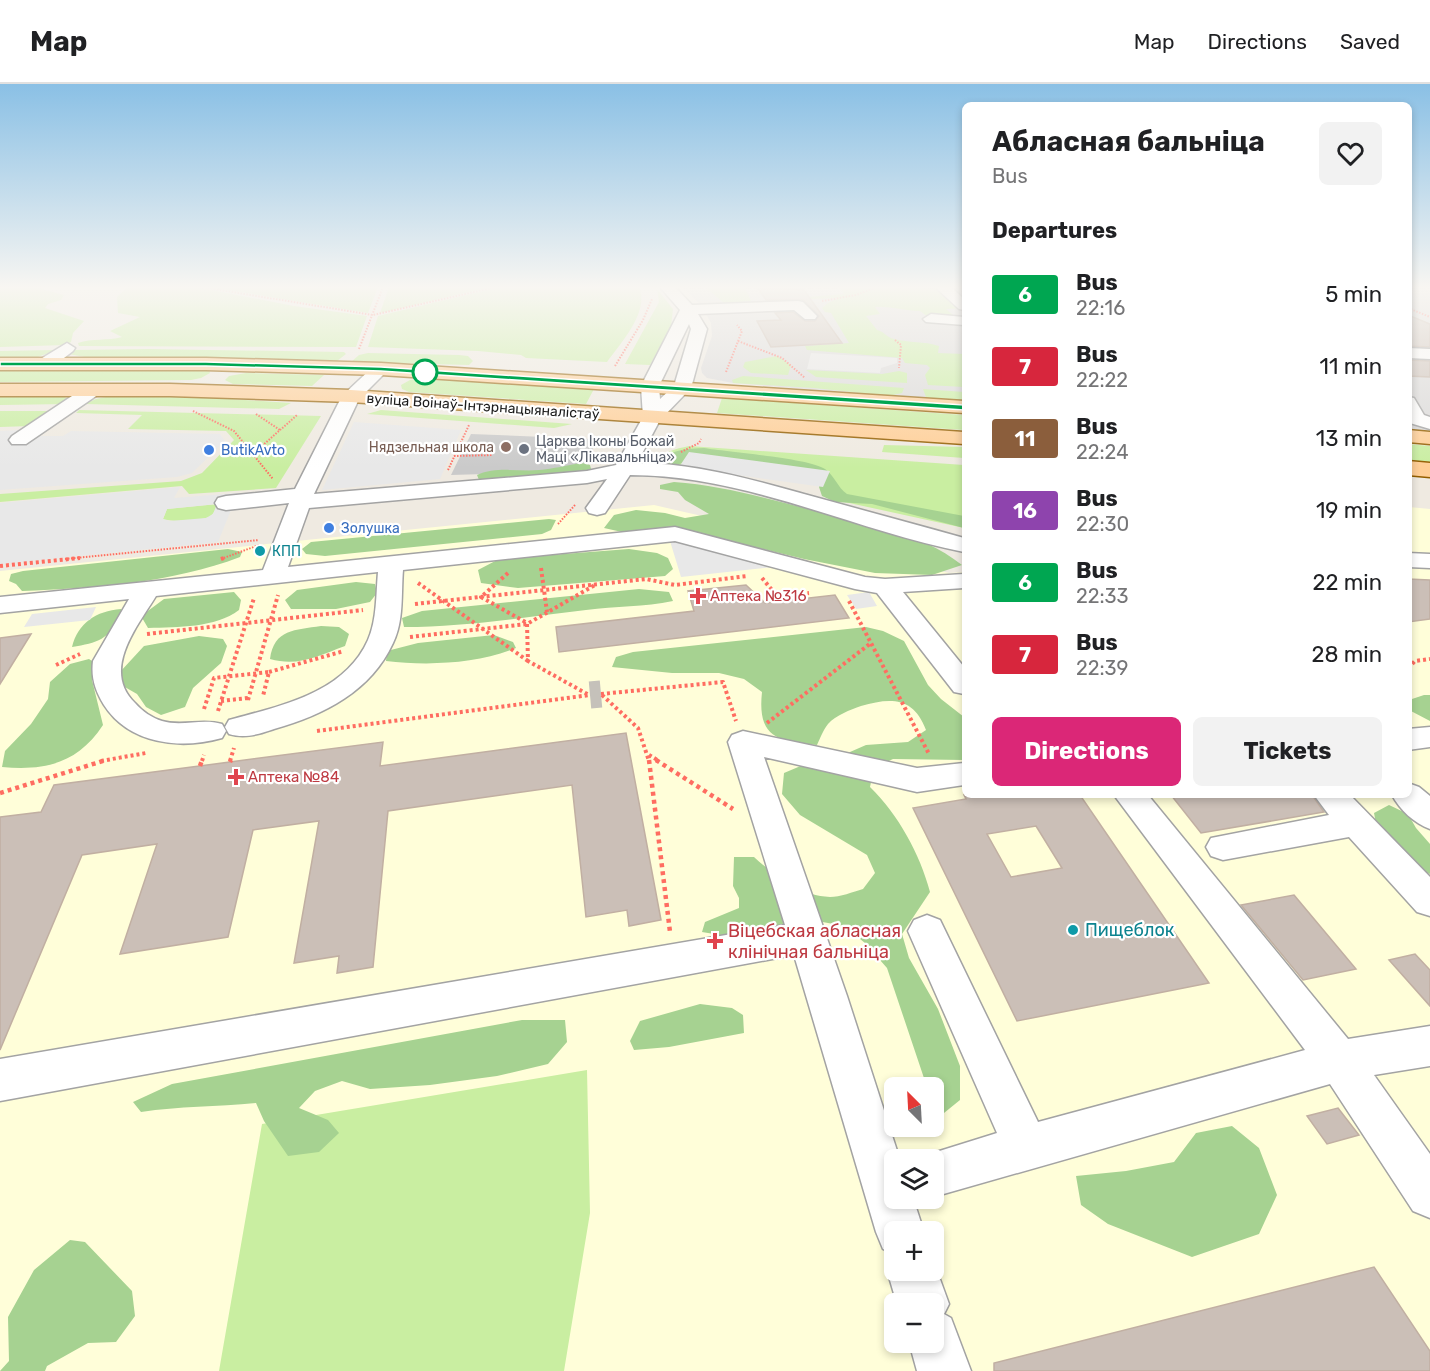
<!DOCTYPE html>
<meta charset="utf-8">
<style>
body{margin:0;font-family:Rubik,sans-serif;background:#f2f2f2;color:#202124;height:100vh;display:flex;flex-direction:column;font-size:22px;white-space:nowrap}
*{box-sizing:border-box;margin:0}
p{font-size:20px;color:#757577}
.icon{flex:none;width:33px;height:33px;fill:none;stroke:currentColor;stroke-width:2;stroke-linecap:round;stroke-linejoin:round}
.map{position:relative;flex:1;overflow:hidden}
.side{position:absolute;left:962px;top:18px;width:450px;height:696px;display:flex;flex-direction:column;background:#fff;border-radius:9px;box-shadow:0 3px 9px #0003}
.side>*{flex:none}
.badge{padding:0 12px;border-radius:4px;font-size:21px;line-height:39px}
.needle{width:39px;rotate:336deg}
.tools{position:absolute;left:884px;top:993px;display:grid;gap:12px}
.tools a{display:grid;place-items:center;width:60px;height:60px;border-radius:9px;background:#fff;box-shadow:0 3px 9px #0003;font-size:30px}
.map>.badge{position:absolute;translate:-50% -50%;box-shadow:0 0 0 3px #fff}
h2{padding:0 30px;font-size:22px;line-height:54px}
.round{display:grid;place-items:center;flex:none;width:63px;height:63px;border-radius:9px;background:#f2f2f2}
.overview{display:flex;align-items:center;justify-content:space-between;height:102px;padding:0 30px}
h1{font-size:28px;font-weight:700;line-height:45px}
.cta{display:flex;gap:12px;margin-top:auto;padding:12px 30px}
.cta a{flex:1;height:69px;border-radius:9px;background:#db2777;color:#fff;font-size:24px;font-weight:700;line-height:69px;text-align:center}
.cta a+a{background:#f2f2f2;color:#202124}
ul{padding:0;list-style:none}
li{display:flex;align-items:center;gap:18px;height:72px;padding:0 30px}
li div{flex:1}
li b{display:block;font-size:22px}
li em{font-style:normal}
li .badge{min-width:66px;font-weight:700;text-align:center}
header{display:flex;align-items:center;gap:36px;box-sizing:border-box;height:84px;padding:0 30px;background:#fff;border-bottom:2px solid #e0e0e0}
header strong{font-size:28px}
nav{display:flex;gap:33px;margin-inline-start:auto;font-size:21px}
.map>svg:first-child{display:block}
.residential{fill:#dad9d9}
.education{fill:#fffed9;fill-rule:evenodd}
.religious{fill:#cacaca}
.grass{fill:#c9eea1}
.forest{fill:#a6d291}
.parking{fill:#e8e8e8;fill-rule:evenodd}
.building{fill:#cbbfb7;stroke:#c1afa2;stroke-width:1.5;fill-rule:evenodd}
.lines{fill:none;stroke-linecap:round;stroke-linejoin:round}
.minor-tunnel{stroke:#c5c1ba;stroke-width:27;stroke-dasharray:27 14;stroke-linecap:butt}
.minor-casing{stroke:#a3a3a3;stroke-width:3}
.major-casing{stroke:#945f00;stroke-width:3}
.path-far2{stroke:#ff6d61;stroke-width:2;stroke-dasharray:1.5 1.5;stroke-linecap:butt}
.path-far1{stroke:#ff6d61;stroke-width:4;stroke-dasharray:3 3;stroke-linecap:butt}
.path{stroke:#ff6d61;stroke-width:4.5;stroke-dasharray:4 4;stroke-linecap:butt}
.minor{fill:#fff;fill-rule:evenodd}
.major{fill:#ffce95;fill-rule:evenodd}
.line{fill:#00a651;stroke:#fff;stroke-width:1.5}
.stop-dot{fill:#fff;stroke:#00a651;stroke-width:3}
.education-dot{fill:#8d6e63;stroke:#fff;stroke-width:2}
.worship-dot{fill:#6b7280;stroke:#fff;stroke-width:2}
.shop-dot{fill:#3f7fe0;stroke:#fff;stroke-width:2}
.culture-dot{fill:#0f9aa8;stroke:#fff;stroke-width:2}
.health-dot{fill:#e0444e;stroke:#fff;stroke-width:2}
.labels{text-anchor:middle;stroke-width:4.5;stroke-linejoin:round;paint-order:stroke}
.far-street-label{font-size:14px;fill:#1c1c1c;stroke:#fff}
.far-worship-label{font-size:14px;fill:#5b616d;stroke:#fff;text-anchor:start}
.far-education-label{font-size:14px;fill:#785e54;stroke:#fff;text-anchor:end}
.far-shop-label{font-size:14px;fill:#366cbe;stroke:#fff;text-anchor:start}
.far-culture-label{font-size:14px;fill:#0d838f;stroke:#fff;text-anchor:start}
.health-label{font-size:15px;fill:#be3a42;stroke:#fff;text-anchor:start}
.near-culture-label{font-size:18px;fill:#0d838f;stroke:#fff;text-anchor:start}
.near-health-label{font-size:18px;fill:#be3a42;stroke:#fff;text-anchor:start}
</style>
<header>
<strong>Map</strong>
<nav><a>Map</a><a>Directions</a><a>Saved</a></nav>
</header>
<div class="map">
<svg width="1430" height="1287" viewBox="0 0 1430 1287">
<rect width="100%" height="100%" fill="#efeae1"/>
<!-- residential -->
<path class="residential" d="M 682,203 L 964,203 L 964,318 L 733,299 L 707,294 L 702,289 L 701,284 L 712,252 L 711,239 L 701,221 Z
M 1408,203 L 1430,203 L 1430,348 L 1409,347 Z"/>
<!-- education -->
<path class="education" d="M 654,421 L 949,489 L 964,488 L 964,711 L 1408,711 L 1409,423 L 1430,425 L 1430,1287 L 0,1287 L 0,487 ZM 894,1004 L 933,1004 L 933,1042 L 894,1042 ZM 894,1076 L 933,1076 L 933,1114 L 894,1114 ZM 894,1148 L 933,1148 L 933,1186 L 894,1186 ZM 894,1220 L 933,1220 L 933,1258 L 894,1258 Z"/>
<!-- religious -->
<path class="religious" d="M 471,350 L 593,355 L 592,379 L 549,388 L 451,391 Z"/>
<!-- grass -->
<path class="grass" d="M 0,203 L 35,203 L 64,211 L 61,216 L 48,220 L 45,224 L 84,237 L 73,249 L 71,258 L 65,261 L 0,263 Z
M 127,203 L 196,203 L 294,222 L 367,232 L 356,263 L 79,262 L 78,259 C 92,254 108,257 122,253 L 110,247 L 140,233 L 118,229 L 117,213 Z
M 210,203 L 378,203 L 368,229 Z
M 389,203 L 490,203 L 380,229 Z
M 500,203 L 639,203 C 650,227 621,259 607,278 L 526,274 L 521,271 L 478,267 L 368,263 L 378,232 Z
M 705,203 L 745,203 L 751,217 L 724,219 Z
M 839,203 L 940,205 L 964,224 L 946,225 L 954,232 L 928,233 L 920,227 C 904,227 890,222 875,223 L 880,230 L 866,232 L 877,246 C 884,247 887,254 894,255 C 909,259 924,257 939,262 L 938,269 L 964,270 L 964,303 L 928,301 L 925,291 L 930,284 L 927,281 L 905,279 L 902,274 L 807,266 L 805,262 L 849,259 L 831,229 L 825,228 L 822,224 L 828,219 L 838,214 L 808,215 L 807,213 L 844,210 Z
M 657,205 L 673,225 L 671,243 L 650,281 L 625,280 L 659,218 Z
M 149,265 L 344,268 L 346,270 L 337,277 L 85,273 L 68,270 L 72,266 Z
M 56,266 L 38,273 L 0,274 L 0,267 Z
M 368,269 L 459,271 L 468,272 L 473,277 L 469,281 L 351,278 L 359,271 Z
M 777,272 L 791,281 L 788,291 L 751,289 L 743,283 L 745,278 Z
M 0,285 L 199,285 L 209,286 L 210,289 L 201,294 L 191,296 L 0,298 Z
M 806,286 L 882,290 L 899,287 L 907,289 L 907,299 L 816,293 Z
M 246,289 L 324,291 L 312,302 L 233,300 L 225,296 L 229,292 Z
M 743,292 L 904,304 L 902,309 L 889,312 L 814,304 L 733,299 L 732,296 Z
M 424,294 L 594,305 L 586,320 L 409,308 L 402,305 L 401,301 L 410,296 Z
M 923,305 L 964,308 L 964,318 L 933,316 L 926,313 Z
M 0,311 L 60,311 L 69,315 L 67,320 L 0,321 Z
M 115,311 L 201,313 L 291,319 L 279,325 L 85,320 L 96,315 Z
M 722,314 L 964,331 L 964,346 L 717,329 Z
M 79,326 L 321,332 L 276,404 L 189,410 L 182,402 L 0,418 L 0,410 L 181,397 L 202,389 L 234,356 L 226,347 L 128,345 L 142,331 L 76,329 Z
M 381,326 L 572,340 L 554,344 L 367,330 Z
M 0,327 L 56,327 L 31,342 L 0,343 Z
M 1408,360 L 1430,362 L 1430,379 L 1409,378 Z
M 884,361 L 964,363 L 964,374 L 882,368 Z
M 689,362 L 964,381 L 964,444 L 831,415 L 823,403 L 829,387 L 679,383 L 653,378 C 663,368 675,365 689,362 Z
M 218,420 C 216,425 214,430 209,433 C 201,437 171,438 163,435 L 167,425 Z
M 587,986 L 590,1129 L 564,1287 L 219,1287 L 262,1040 Z"/>
<!-- forest -->
<path class="forest" d="M 704,364 C 727,368 809,374 825,385 C 835,392 837,403 847,410 L 964,432 L 964,444 L 872,420 L 835,418 L 822,412 L 819,403 L 821,394 L 683,379 L 671,382 L 660,381 L 660,376 C 672,365 688,365 704,364 Z
M 582,379 L 590,381 L 591,385 C 575,394 558,390 540,391 C 519,392 500,397 479,396 L 477,391 C 497,382 518,388 539,386 C 553,385 568,381 582,379 Z
M 674,398 C 720,401 764,414 808,425 C 860,438 919,447 962,481 L 932,491 L 875,489 L 804,475 L 710,452 L 666,444 L 622,448 L 604,444 L 614,431 L 636,426 L 665,429 L 685,434 L 709,430 L 685,416 L 678,408 L 660,405 L 660,401 Z
M 549,435 L 556,436 L 551,446 L 542,450 L 325,472 L 306,470 L 302,465 L 311,458 Z
M 228,465 L 242,468 L 240,473 C 172,499 94,504 22,507 L 16,500 L 9,497 L 11,490 L 23,487 Z
M 629,465 L 657,469 L 668,474 L 673,485 L 665,492 L 518,504 L 481,499 L 478,486 L 499,475 Z
M 356,498 L 375,500 L 377,509 L 370,518 L 336,525 L 291,525 L 285,516 L 297,506 Z
M 639,505 L 669,508 L 673,517 C 644,523 616,522 586,526 C 526,533 465,543 404,543 L 402,534 L 422,527 Z
M 234,508 L 241,516 L 239,526 C 215,544 178,543 148,544 L 141,532 L 164,515 Z
M 121,525 L 123,532 C 108,555 98,559 72,563 C 78,539 96,527 121,525 Z
M 321,542 L 339,543 L 349,550 L 345,562 C 318,572 298,583 270,575 C 274,545 295,546 321,542 Z
M 866,543 L 883,547 L 904,557 L 928,601 L 941,615 L 964,633 L 964,676 L 893,675 L 874,684 L 870,703 C 898,730 920,770 930,808 L 902,850 L 909,874 L 938,925 L 960,982 L 960,1016 L 944,1029 L 933,1019 L 933,1004 L 927,1003 L 887,884 L 865,859 L 844,842 L 812,836 L 738,854 L 702,848 L 705,838 L 739,824 L 739,814 L 733,802 L 734,773 L 754,773 C 775,792 800,812 830,813 C 840,813 853,808 863,805 L 875,789 L 867,771 L 800,731 L 782,710 L 784,689 L 803,681 L 834,675 L 866,661 L 908,658 L 926,646 C 914,613 891,613 861,622 C 850,626 836,631 828,640 C 823,646 820,655 817,661 C 778,657 757,654 762,608 L 744,595 L 719,589 L 672,589 L 612,583 L 616,573 L 633,568 Z
M 494,551 L 513,558 L 516,564 C 478,580 427,582 386,577 L 387,567 L 418,559 Z
M 199,552 L 223,555 L 227,562 L 221,579 L 193,604 L 185,623 L 161,631 L 146,623 L 137,610 L 123,602 L 120,588 L 144,562 Z
M 89,575 L 98,581 L 92,596 L 103,641 C 78,679 46,687 2,683 L 5,667 L 31,640 L 48,615 L 50,598 L 70,580 Z
M 1424,611 L 1430,611 L 1430,637 L 1409,626 L 1409,616 Z
M 1389,721 L 1408,730 L 1416,744 L 1430,760 L 1430,790 L 1407,780 L 1378,750 L 1374,729 Z
M 700,920 L 732,924 L 743,931 L 744,949 L 669,963 L 634,966 L 630,957 L 640,937 Z
M 522,936 L 565,936 L 567,958 L 548,980 L 497,992 L 430,1001 L 370,1005 L 342,997 L 315,1007 L 299,1024 L 328,1036 L 339,1049 L 319,1068 L 288,1072 L 264,1037 L 256,1019 C 217,1023 179,1022 141,1028 L 133,1018 L 172,1000 Z
M 1232,1042 L 1259,1064 L 1277,1111 L 1259,1150 L 1192,1173 L 1108,1140 L 1081,1121 L 1076,1092 L 1126,1087 L 1174,1078 L 1196,1049 Z
M 70,1156 L 85,1158 L 132,1207 L 135,1232 L 116,1258 L 88,1259 L 47,1282 L 45,1287 L 0,1287 L 9,1277 L 8,1233 L 34,1186 Z"/>
<!-- parking -->
<path class="parking" d="M 811,269 L 897,274 L 897,279 L 881,284 L 880,289 L 807,285 Z
M 354,338 L 461,346 L 440,395 L 322,406 Z
M 22,346 L 38,352 L 63,352 L 71,347 L 220,350 L 225,357 L 192,389 L 177,393 L 0,406 L 0,347 Z
M 689,368 L 830,387 L 823,403 L 679,383 Z
M 180,403 L 174,414 L 238,409 L 218,458 L 0,480 L 0,419 ZM 217,420 L 213,430 L 206,434 L 170,437 L 163,435 L 167,425 Z
M 670,457 L 783,482 L 681,493 Z
M 869,508 L 877,522 L 856,525 L 847,511 Z
M 96,523 L 90,536 L 24,543 L 32,530 Z"/>
<!-- building -->
<path class="building" d="M 757,203 L 804,206 L 842,259 L 771,263 L 757,237 L 781,236 L 775,229 L 793,228 L 805,237 L 815,237 L 819,232 L 803,216 L 766,216 Z
M 1408,231 L 1430,240 L 1430,263 L 1408,262 Z
M 1408,276 L 1430,277 L 1430,293 L 1408,292 Z
M 1408,495 L 1430,496 L 1430,535 L 1408,538 Z
M 746,501 L 765,519 L 835,511 L 849,534 L 559,568 L 556,543 L 694,527 L 688,507 Z
M 31,550 L 0,600 L 0,554 Z
M 626,649 L 661,836 L 629,842 L 627,826 L 586,833 L 572,701 L 388,727 L 373,883 L 337,889 L 339,872 L 294,879 L 319,737 L 253,746 L 228,853 L 120,870 L 157,760 L 82,771 L 0,966 L 0,733 L 41,728 L 54,701 L 383,658 L 380,682 Z
M 964,711 L 1080,711 L 1209,899 L 1017,937 L 913,724 L 966,715 ZM 1036,742 L 1062,784 L 1011,793 L 987,750 Z
M 1171,711 L 1312,711 L 1324,728 L 1201,749 Z
M 1294,811 L 1356,885 L 1303,896 L 1241,821 Z
M 1415,870 L 1430,886 L 1430,922 L 1389,876 Z
M 1338,1024 L 1359,1051 L 1327,1060 L 1307,1032 Z
M 1374,1183 L 1430,1267 L 1430,1287 L 994,1287 L 994,1279 Z"/>
<g class="lines">
<!-- minor-tunnel -->
<path class="minor-tunnel" d="M 590,611 L 601,610"/>
<defs>
<path id="minor" d="M 660,203 L 675,203 L 692,221 L 798,217 L 803,218 L 817,232 L 815,235 L 805,235 L 794,226 L 698,230 L 707,245 L 691,304 L 660,336 L 637,379 C 694,379 750,395 804,410 C 858,425 911,439 964,454 L 964,468 C 853,446 746,391 630,391 L 605,429 L 597,431 L 589,429 L 586,424 L 607,395 L 587,399 L 309,424 L 288,483 L 675,443 L 865,493 L 885,495 L 964,490 L 964,504 L 903,508 L 964,583 L 964,610 L 954,608 L 877,509 L 855,505 L 675,457 L 403,486 C 401,509 404,537 393,559 C 371,607 324,631 274,645 C 259,650 245,655 229,650 L 225,643 L 229,636 C 279,622 344,610 368,556 C 377,536 376,510 378,488 L 156,512 C 137,543 101,586 135,619 C 142,627 152,634 162,637 C 182,643 202,634 222,640 L 226,647 L 222,654 C 180,666 129,660 104,621 C 95,606 91,594 93,577 L 129,515 L 0,529 L 0,513 L 263,486 L 289,419 L 226,426 L 218,424 L 215,419 L 218,414 L 226,412 L 295,405 L 342,312 L 375,281 L 381,280 L 389,285 L 359,315 L 314,410 L 587,387 L 616,381 L 643,333 L 641,302 L 680,226 ZM 689,240 L 691,245 L 674,302 L 660,315 L 659,302 Z
M 935,203 L 951,203 L 964,215 L 964,226 L 959,225 Z
M 931,230 L 964,233 L 964,241 L 926,238 L 923,235 Z
M 67,259 L 75,264 L 73,267 L 51,284 L 39,284 L 37,280 L 39,276 Z
M 1408,264 L 1430,265 L 1430,275 L 1408,274 Z
M 93,301 L 99,302 L 102,306 L 99,310 L 26,360 L 12,360 L 9,356 L 12,352 L 87,302 Z
M 1408,313 L 1414,314 L 1424,331 L 1430,333 L 1430,345 L 1410,339 L 1408,336 Z
M 1408,469 L 1430,470 L 1430,484 L 1408,483 Z
M 1430,643 L 1430,663 L 1408,666 L 1408,645 Z
M 743,647 L 917,684 L 964,679 L 964,701 L 917,708 L 764,673 L 847,912 L 900,1076 L 894,1076 L 894,1114 L 913,1114 L 924,1148 L 894,1148 L 894,1186 L 933,1186 L 933,1176 L 949,1220 L 944,1230 L 951,1234 L 971,1287 L 917,1287 L 909,1258 L 933,1258 L 933,1220 L 897,1220 L 887,1186 L 894,1170 L 883,1165 L 876,1148 L 794,871 L 0,1017 L 0,975 L 785,841 L 728,658 L 732,651 Z
M 1408,699 L 1419,703 L 1430,712 L 1430,745 C 1414,739 1400,726 1392,711 L 1408,711 Z
M 1114,711 L 1148,711 L 1348,955 L 1430,942 L 1430,982 L 1374,991 L 1430,1070 L 1430,1134 L 1413,1127 L 1330,1000 L 933,1113 L 933,1076 L 916,1076 L 917,1074 L 997,1049 L 908,847 L 914,836 L 927,831 L 940,836 L 1038,1038 L 1305,966 Z
M 1314,711 L 1350,711 L 1430,793 L 1430,832 L 1417,828 L 1349,753 L 1223,776 L 1211,772 L 1206,763 L 1211,754 L 1329,731 Z"/>
<path id="major" d="M 0,274 L 206,274 L 381,279 L 964,317 L 964,329 L 381,291 L 206,286 L 0,286 Z
M 0,300 L 170,300 L 351,306 L 964,348 L 964,360 L 351,318 L 170,312 L 0,312 Z
M 1408,346 L 1430,348 L 1430,360 L 1408,358 Z
M 1408,377 L 1430,379 L 1430,393 L 1408,391 Z"/>
</defs>
<!-- minor casing -->
<use href="#minor" class="minor-casing"/>
<!-- major casing -->
<use href="#major" class="major-casing"/>
<!-- path-far2 -->
<path class="path-far2" d="M 202,203 L 373,231 L 496,203
M 822,217 L 856,211 L 877,203
M 1408,224 L 1430,233
M 895,256 L 901,261 L 899,284
M 738,257 L 782,274 L 805,294
M 359,265 L 383,203
M 615,282 L 643,236 L 652,215
M 726,288 L 742,247 L 737,241
M 193,327 L 234,347 L 273,395
M 256,330 L 280,346
M 681,368 L 699,359 L 701,355
M 253,370 L 297,331
M 454,372 L 492,371
M 448,386 L 469,341
M 558,440 L 575,421
M 65,475 L 259,456
M 221,475 L 259,461"/>
<!-- path-far1 -->
<path class="path-far1" d="M 221,475 L 224,474
M 0,482 L 80,474
M 541,484 L 547,528
M 508,489 L 481,513 L 527,539
M 762,494 L 777,512 L 809,509
M 418,499 L 528,577
M 849,517 L 929,670
M 415,520 L 646,495 L 675,501 L 747,492
M 527,540 L 528,577 L 589,611
M 147,550 L 363,526
M 410,553 L 527,540 L 595,501
M 56,581 L 80,570
M 1408,584 L 1415,577 L 1430,575
M 269,588 L 344,567
M 601,610 L 723,598 L 736,637
M 602,611 L 638,644 L 649,677
M 248,616 L 278,511
M 221,617 L 248,614
M 204,625 L 214,594 L 269,588 L 263,612
M 218,627 L 254,514
M 767,639 L 871,559
M 317,647 L 590,611
M 649,671 L 659,677
M 101,677 L 146,669
M 202,677 L 204,671
M 230,677 L 234,664"/>
<!-- path -->
<path class="path" d="M 649,676 L 670,848
M 656,676 L 733,725
M 230,678 L 231,676
M 200,682 L 202,676
M 0,709 L 106,676"/>
<!-- minor -->
<use href="#minor" class="minor"/>
<!-- major -->
<use href="#major" class="major"/>
</g>
<!-- sky -->
<linearGradient id="sky" x2="0" y2="1"><stop stop-color="#8ac0e5"/><stop offset="0.53" stop-color="#f8f6f2"/><stop offset="1" stop-color="#f8f6f2" stop-opacity="0"/></linearGradient>
<rect width="1430" height="384" fill="url(#sky)"/>
<!-- line -->
<path class="line" d="M 206,278 L 381,283 L 964,321 L 968,323 L 964,326 L 381,287 L 206,282 L 0,282 L 0,278 Z"/>
<!-- markers -->
<circle class="stop-dot" cx="425" cy="288" r="12"/>
<circle class="education-dot" cx="506" cy="363" r="6"/>
<circle class="worship-dot" cx="524" cy="365" r="6"/>
<g class="shop-dot">
<circle cx="209" cy="366" r="6"/>
<circle cx="329" cy="444" r="6"/>
</g>
<g class="culture-dot">
<circle cx="260" cy="467" r="6"/>
<circle cx="1073" cy="846" r="6"/>
</g>
<g class="health-dot">
<path d="M695 503h6v6h6v6h-6v6h-6v-6h-6v-6h6z"/>
<path d="M233 684h6v6h6v6h-6v6h-6v-6h-6v-6h6z"/>
<path d="M712 848h6v6h6v6h-6v6h-6v-6h-6v-6h6z"/>
</g>
<g class="labels">
<!-- far-street labels -->
<g class="far-street-label">
<text transform="translate(483 322) rotate(4)" y="5">вуліца Воінаў-Інтэрнацыяналістаў</text>
</g>
<!-- far-worship labels -->
<g class="far-worship-label">
<text x="536" y="362">Царква Іконы Божай<tspan x="536" dy="16">Маці «Лікавальніца»</tspan></text>
</g>
<!-- far-education labels -->
<g class="far-education-label">
<text x="494" y="368">Нядзельная школа</text>
</g>
<!-- far-shop labels -->
<g class="far-shop-label">
<text x="221" y="371">ButikAvto</text>
<text x="341" y="449">Золушка</text>
</g>
<!-- far-culture labels -->
<g class="far-culture-label">
<text x="272" y="472">КПП</text>
</g>
<!-- health labels -->
<g class="health-label">
<text x="710" y="517">Аптека №316</text>
<text x="248" y="698">Аптека №84</text>
</g>
<!-- near-culture labels -->
<g class="near-culture-label">
<text x="1085" y="852">Пищеблок</text>
</g>
<!-- near-health labels -->
<g class="near-health-label">
<text x="728" y="853">Віцебская абласная<tspan x="728" dy="21">клінічная бальніца</tspan></text>
</g>
</g>
</svg>
<div class="tools">
<a><svg class="needle" viewBox="-14 -14 28 28"><path d="M0-13l5 13h-10z" fill="#e53935"/><path d="M0 13l5-13h-10z" fill="#757577"/></svg></a>
<a><svg class="icon" aria-label="layers" viewBox="0 0 24 24"><path d="M12 4l9 5-9 5-9-5zM3 14l9 5 9-5"/></svg></a>
<a>+</a>
<a>−</a>
</div>
<section class="side">
<div class="overview"><div><h1>Абласная бальніца</h1><p>Bus</p></div><a class="round"><svg class="icon" aria-label="heart" viewBox="0 0 24 24"><path d="M12 20l-8-8c-3-5 5-10 8-4 3-6 11-1 8 4z"/></svg></a></div>
<h2>Departures</h2>
<ul>
<li><span class="badge" style="background:#00a651;color:#fff">6</span><div><b>Bus</b><p>22:16</p></div><em>5 min</em></li>
<li><span class="badge" style="background:#d7263d;color:#fff">7</span><div><b>Bus</b><p>22:22</p></div><em>11 min</em></li>
<li><span class="badge" style="background:#8b5e3c;color:#fff">11</span><div><b>Bus</b><p>22:24</p></div><em>13 min</em></li>
<li><span class="badge" style="background:#8e44ad;color:#fff">16</span><div><b>Bus</b><p>22:30</p></div><em>19 min</em></li>
<li><span class="badge" style="background:#00a651;color:#fff">6</span><div><b>Bus</b><p>22:33</p></div><em>22 min</em></li>
<li><span class="badge" style="background:#d7263d;color:#fff">7</span><div><b>Bus</b><p>22:39</p></div><em>28 min</em></li>
</ul>
<div class="cta"><a>Directions</a><a>Tickets</a></div>
</section>
</div>
